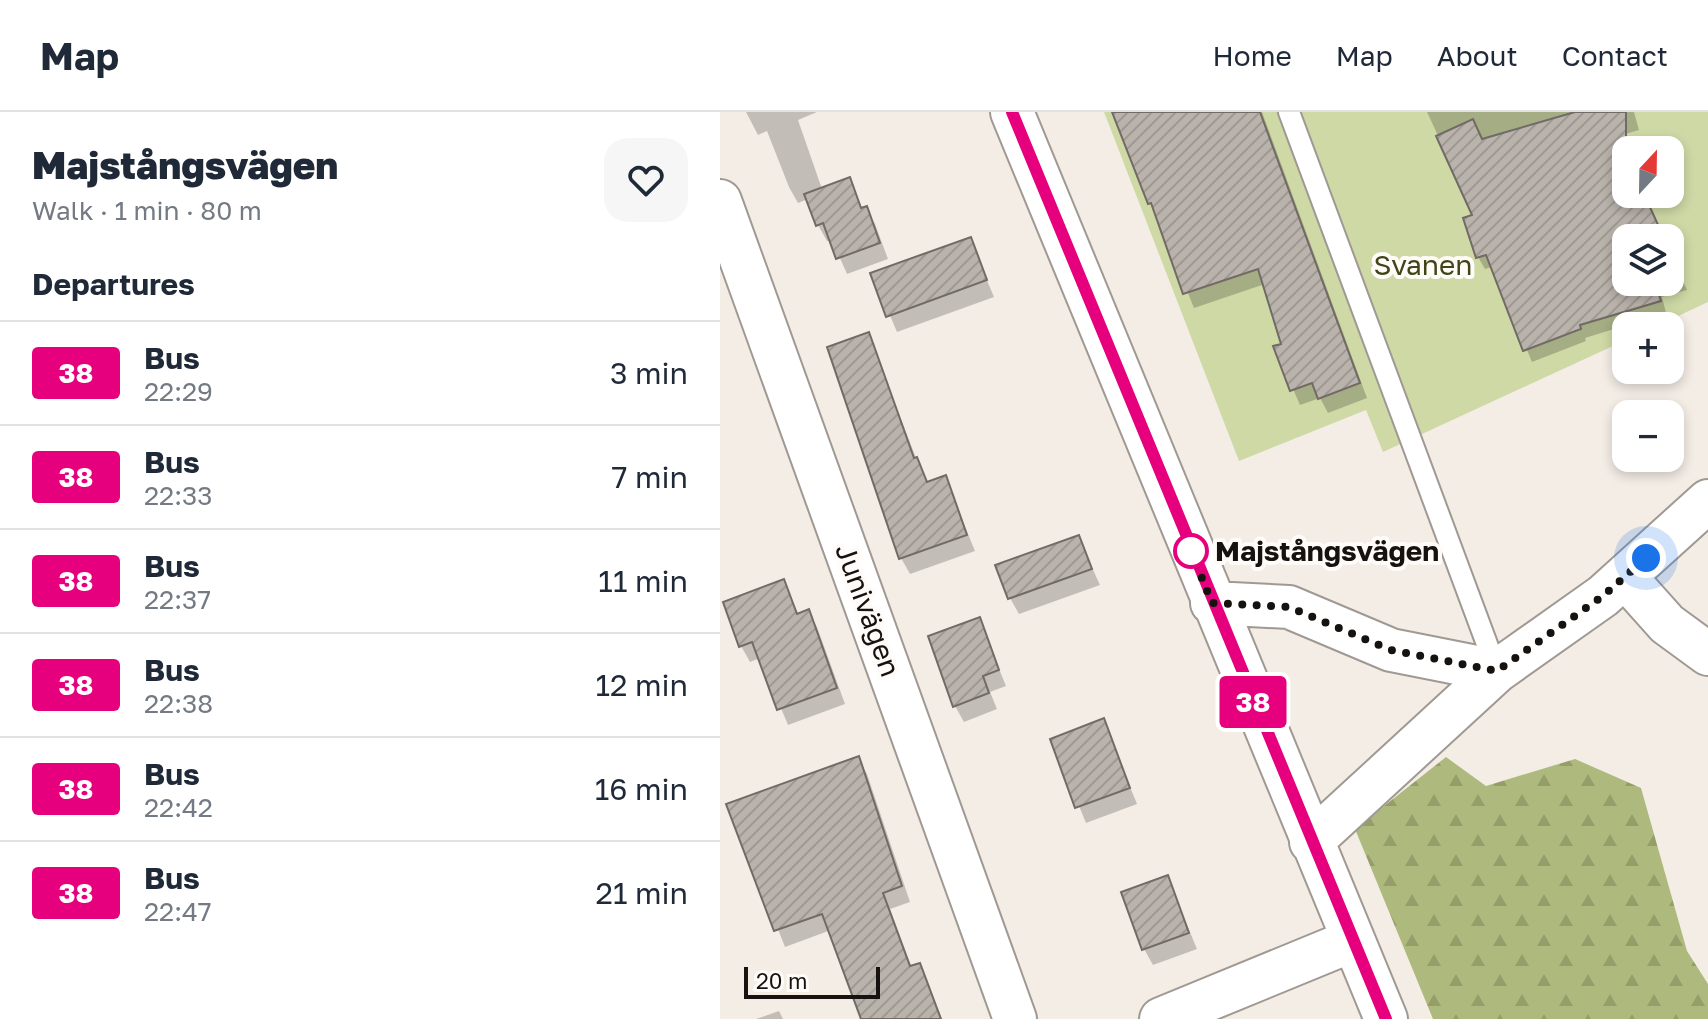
<!DOCTYPE html>
<meta charset="utf-8">
<style>
body{margin:0;font-family:"Golos Text",sans-serif;background:#f6f6f7;color:#1f2937;height:100vh;display:flex;flex-direction:column;font-size:30px;white-space:nowrap}
*{box-sizing:border-box;margin:0}
p{font-size:26px;color:#747a83}
.icon{flex:none;width:44px;height:44px;fill:none;stroke:currentColor;stroke-width:2;stroke-linecap:round;stroke-linejoin:round}
.map{position:relative;flex:1;overflow:hidden}
.panel{display:flex;flex-direction:column;background:#fff;width:720px}
.panel>*{flex:none}
.badge{padding:0 16px;border-radius:6px;font-size:28px;line-height:52px}
.needle{width:52px;rotate:22deg}
.buttons{position:absolute;left:892px;top:24px;display:grid;gap:16px}
.buttons a{display:grid;place-items:center;width:72px;height:72px;border-radius:16px;background:#fff;box-shadow:0 4px 12px #0003;font-size:40px}
.scale{position:absolute;left:24px;bottom:20px;width:136px;box-sizing:border-box;padding-left:8px;border:4px solid #151210;border-top:0;font-size:22px;line-height:28px;white-space:nowrap;color:#151210;-webkit-text-stroke:6px #fefbf8;paint-order:stroke}
.you{position:absolute;width:40px;height:40px;margin:-20px;border:6px solid #fff;border-radius:50%;background:#1a73e8;box-shadow:0 0 0 12px #1a73e833}
.map>.badge{position:absolute;translate:-50% -50%;box-shadow:0 0 0 4px #fff}
h2{padding:0 32px;font-size:30px;line-height:72px}
.round{display:grid;place-items:center;flex:none;width:84px;height:84px;border-radius:24px;background:#f6f6f7}
.headline{display:flex;align-items:center;justify-content:space-between;height:136px;padding:0 32px}
h1{font-size:38px;font-weight:800;line-height:60px}
ul{padding:0;list-style:none}
li{display:flex;align-items:center;gap:24px;height:104px;padding:0 32px;border-top:2px solid #e0e1e3}
li div{flex:1}
li b{display:block;font-size:30px}
li em{font-style:normal}
li .badge{min-width:88px;font-weight:700;text-align:center}
header{display:flex;align-items:center;gap:48px;box-sizing:border-box;height:112px;padding:0 40px;background:#fff;border-bottom:2px solid #e0e1e3}
header strong{font-size:38px}
nav{display:flex;gap:44px;margin-inline-start:auto;font-size:28px}
main{display:flex;flex:1;min-height:0}
.map>svg:first-child{display:block}
.green{fill:#cfd9a6;fill-rule:evenodd}
.forest{fill:url(#forest-firs)}
.shadow{fill:#0003}
.building{fill:url(#building-hatch);stroke:#716a65;stroke-width:2}
.lines{fill:none;stroke-linecap:round;stroke-linejoin:round}
.lane-casing{stroke:#a09993;stroke-width:24}
.street-casing{stroke:#a09993;stroke-width:46}
.lane{stroke:#fff;stroke-width:20}
.street{stroke:#fff;stroke-width:42}
.line-casing{stroke:#fff;stroke-width:18}
.line{stroke:#e6007e;stroke-width:12}
.walk{stroke:#151210;stroke-width:8;stroke-dasharray:0 14.4}
.stop-dot{fill:#fff;stroke:#e6007e;stroke-width:4}
.labels{text-anchor:middle;stroke-width:8;stroke-linejoin:round;paint-order:stroke}
.park-label{font-size:28px;fill:#3e4517;stroke:#fefbf8}
.stop-label{font-size:28px;font-weight:bold;fill:#151210;stroke:#fefbf8;text-anchor:start}
.street-label{font-size:28px;fill:#151210;stroke:#fefbf8}
</style>
<header>
<strong>Map</strong>
<nav><a>Home</a><a>Map</a><a>About</a><a>Contact</a></nav>
</header>
<main>
<section class="panel">
<div class="headline"><div><h1>Majstångsvägen</h1><p>Walk · 1 min · 80 m</p></div><a class="round"><svg class="icon" aria-label="heart" viewBox="0 0 24 24"><path d="M12 20l-8-8c-3-5 5-10 8-4 3-6 11-1 8 4z"/></svg></a></div>
<h2>Departures</h2>
<ul>
<li><span class="badge" style="background:#e6007e;color:#fff">38</span><div><b>Bus</b><p>22:29</p></div><em>3 min</em></li>
<li><span class="badge" style="background:#e6007e;color:#fff">38</span><div><b>Bus</b><p>22:33</p></div><em>7 min</em></li>
<li><span class="badge" style="background:#e6007e;color:#fff">38</span><div><b>Bus</b><p>22:37</p></div><em>11 min</em></li>
<li><span class="badge" style="background:#e6007e;color:#fff">38</span><div><b>Bus</b><p>22:38</p></div><em>12 min</em></li>
<li><span class="badge" style="background:#e6007e;color:#fff">38</span><div><b>Bus</b><p>22:42</p></div><em>16 min</em></li>
<li><span class="badge" style="background:#e6007e;color:#fff">38</span><div><b>Bus</b><p>22:47</p></div><em>21 min</em></li>
</ul>
</section>
<div class="map">
<svg width="988" height="907" viewBox="0 0 988 907">
<defs>
<pattern id="forest-firs" width="22" height="20" patternUnits="userSpaceOnUse" patternTransform="scale(2)"><rect width="22" height="20" fill="#aeb97d"/><path d="M5 1l3.5 6h-7zM16 11l3.5 6h-7z" fill="#959e6b"/></pattern>
<pattern id="building-hatch" width="6" height="6" patternUnits="userSpaceOnUse" patternTransform="scale(2)"><rect width="6" height="6" fill="#bab3ac"/><path d="M-1 1l2-2M0 6l6-6M5 7l2-2" fill="none" stroke="#9f9993"/></pattern>
</defs>
<rect width="100%" height="100%" fill="#f4ede6"/>
<!-- green -->
<path class="green" d="M 384,0 L 988,0 L 988,190 L 937,214 L 906,214 L 906,228 L 663,340 L 646,298 L 519,349 ZM 906,38 L 950,38 L 950,82 L 906,82 ZM 906,126 L 950,126 L 950,170 L 906,170 Z"/>
<!-- forest -->
<path class="forest" d="M 726,645 L 766,674 L 855,647 L 921,676 L 967,839 L 988,872 L 988,907 L 713,907 L 635,717 Z"/>
<!-- shadow -->
<path class="shadow" d="M 26,0 L 97,0 L 78,8 L 102,77 L 129,68 L 143,98 L 146,97 L 155,112 L 168,147 L 127,162 L 112,128 L 107,129 L 98,113 L 88,87 L 78,91 L 69,75 L 47,19 L 38,23 Z
M 395,0 L 542,0 L 647,286 L 608,301 L 600,286 L 580,293 L 555,236 L 563,233 L 545,172 L 474,196 Z
M 707,0 L 914,0 L 919,18 L 898,24 L 906,42 L 906,82 L 924,82 L 944,126 L 906,126 L 906,170 L 950,170 L 950,140 L 967,178 L 942,185 L 946,201 L 865,226 L 866,229 L 812,250 L 772,155 L 765,157 L 758,145 L 755,104 Z
M 250,128 L 274,185 L 177,220 L 153,163 Z
M 148,222 L 196,346 L 209,372 L 225,366 L 255,439 L 190,462 L 181,446 L 110,236 Z
M 358,425 L 380,473 L 299,502 L 290,486 Z
M 63,470 L 79,503 L 88,499 L 97,515 L 125,592 L 68,613 L 40,546 L 30,550 L 21,534 L 5,491 Z
M 259,508 L 286,574 L 270,580 L 277,597 L 244,610 L 235,594 Z
M 383,609 L 417,692 L 366,711 L 332,628 Z
M 138,646 L 147,662 L 190,790 L 170,797 L 192,856 L 199,853 L 222,907 L 143,907 L 111,818 L 65,835 L 9,693 Z
M 447,765 L 477,837 L 433,853 L 424,837 Z
M 59,899 L 63,907 L 36,907 Z"/>
<!-- building -->
<path class="building" d="M 392,0 L 540,0 L 640,271 L 598,287 L 592,271 L 570,279 L 553,234 L 561,232 L 538,157 L 463,182 L 431,91 L 428,92 Z
M 855,0 L 906,0 L 906,82 L 924,82 L 944,126 L 906,126 L 906,170 L 947,170 L 936,173 L 941,189 L 860,213 L 861,217 L 803,239 L 766,143 L 756,146 L 743,106 L 752,103 L 716,24 L 753,7 L 762,27 Z
M 130,65 L 141,96 L 147,94 L 160,131 L 116,147 L 103,111 L 96,114 L 84,82 Z
M 251,125 L 267,168 L 166,205 L 150,161 Z
M 149,220 L 194,346 L 197,345 L 207,370 L 226,363 L 247,423 L 179,447 L 107,235 Z
M 359,423 L 372,457 L 288,487 L 275,453 Z
M 64,467 L 77,502 L 89,497 L 117,576 L 57,598 L 32,530 L 19,535 L 3,490 Z
M 260,505 L 279,558 L 263,564 L 269,581 L 233,595 L 208,524 Z
M 384,606 L 410,676 L 355,696 L 330,627 Z
M 139,644 L 182,774 L 163,781 L 190,854 L 200,851 L 221,907 L 141,907 L 102,802 L 54,819 L 6,692 Z
M 448,763 L 469,821 L 422,838 L 401,780 Z"/>
<g class="lines">
<defs>
<path id="lane" d="M 569,0 L 777,559"/>
<path id="street" d="M 292,0 L 666,907
M 0,89 L 295,907
M 905,465 L 947,512 L 988,542
M 492,491 L 569,495 L 671,538 L 777,559
M 591,730 L 777,559 L 883,484 L 988,389
M 441,907 L 631,829"/>
</defs>
<!-- lane casing -->
<use href="#lane" class="lane-casing"/>
<!-- street casing -->
<use href="#street" class="street-casing"/>
<!-- lane -->
<use href="#lane" class="lane"/>
<!-- street -->
<use href="#street" class="street"/>
</g>
<g class="lines">
<defs>
<path id="line" d="M 292,0 L 666,907"/>
</defs>
<!-- line casing -->
<use href="#line" class="line-casing"/>
<!-- line -->
<use href="#line" class="line"/>
<!-- walk -->
<path class="walk" d="M 471,439 L 492,491 L 569,495 L 671,538 L 777,559 L 883,484 L 926,446"/>
</g>
<!-- markers -->
<circle class="stop-dot" cx="471" cy="439" r="16"/>
<g class="labels">
<!-- park labels -->
<g class="park-label">
<text x="703" y="163">Svanen</text>
</g>
<!-- stop labels -->
<g class="stop-label">
<text x="495" y="449">Majstångsvägen</text>
</g>
<!-- street labels -->
<g class="street-label">
<text transform="translate(148 498) rotate(70)" y="10">Junivägen</text>
</g>
</g>
</svg>
<div class="buttons">
<a><svg class="needle" viewBox="-14 -14 28 28"><path d="M0-13l5 13h-10z" fill="#e53935"/><path d="M0 13l5-13h-10z" fill="#747a83"/></svg></a>
<a><svg class="icon" aria-label="layers" viewBox="0 0 24 24"><path d="M12 4l9 5-9 5-9-5zM3 14l9 5 9-5"/></svg></a>
<a>+</a>
<a>−</a>
</div>
<div class="scale">20 m</div>
<div class="you" style="left:926px;top:446px"></div>
<b class="badge" style="left:533px;top:590px;background:#e6007e;color:#fff">38</b>
</div>
</main>
